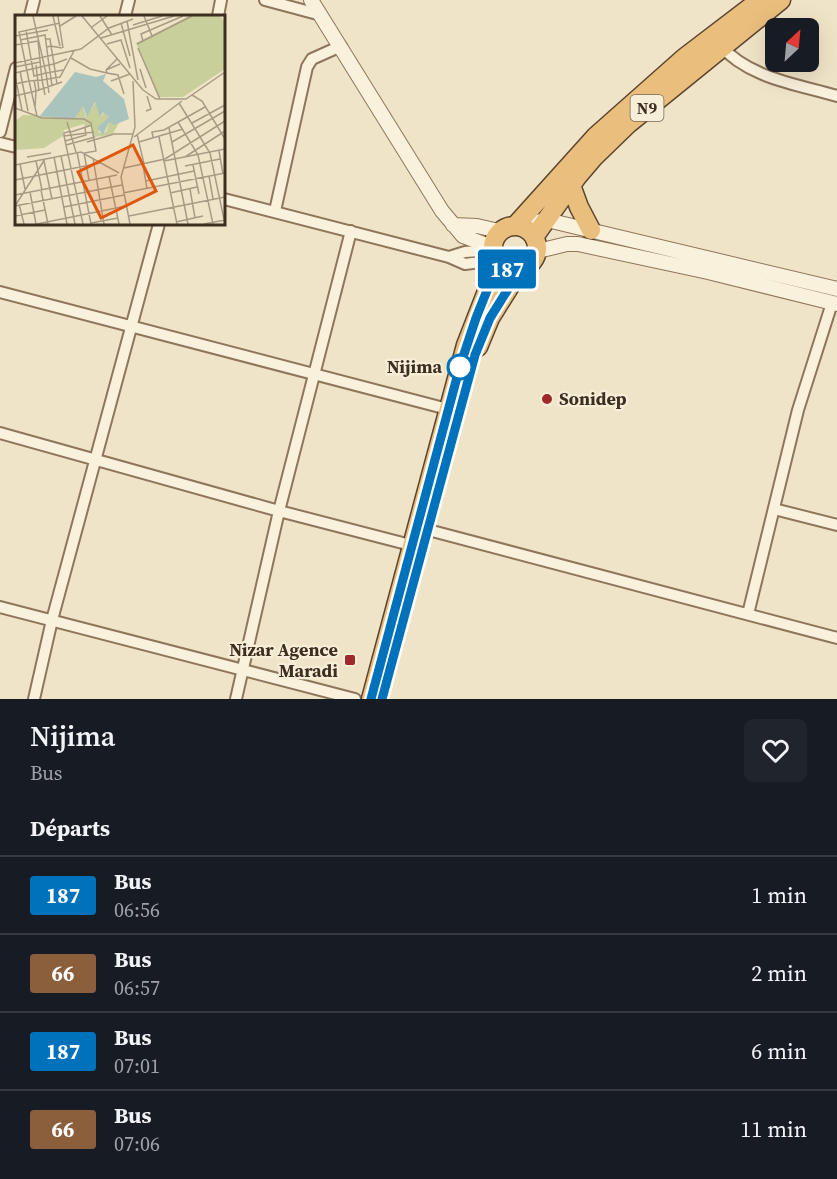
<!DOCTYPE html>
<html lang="fr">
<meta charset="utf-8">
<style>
body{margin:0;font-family:"Source Serif 4",serif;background:#20242c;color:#f1f3f6;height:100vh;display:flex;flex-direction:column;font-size:22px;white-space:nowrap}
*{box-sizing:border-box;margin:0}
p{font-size:20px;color:#9ea1a6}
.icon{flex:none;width:33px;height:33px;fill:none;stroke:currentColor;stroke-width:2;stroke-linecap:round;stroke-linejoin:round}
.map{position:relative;height:699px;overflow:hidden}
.side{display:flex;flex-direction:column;background:#171b24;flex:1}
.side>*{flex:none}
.badge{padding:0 12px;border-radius:4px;font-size:21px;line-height:39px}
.needle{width:39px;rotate:26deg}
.fabs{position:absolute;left:765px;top:18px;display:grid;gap:12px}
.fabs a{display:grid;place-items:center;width:54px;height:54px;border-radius:9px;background:#171b24;box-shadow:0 6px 24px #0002;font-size:30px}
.map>.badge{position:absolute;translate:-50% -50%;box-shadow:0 0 0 3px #fff}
h2{padding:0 30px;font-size:22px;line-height:54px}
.round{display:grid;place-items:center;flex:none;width:63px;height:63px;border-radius:9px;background:#20242c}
.overview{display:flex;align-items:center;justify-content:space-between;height:102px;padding:0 30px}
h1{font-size:28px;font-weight:600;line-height:45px}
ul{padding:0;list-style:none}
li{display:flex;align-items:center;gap:18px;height:78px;padding:0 30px;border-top:2px solid #363941}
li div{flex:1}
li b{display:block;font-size:22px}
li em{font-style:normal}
li .badge{min-width:66px;font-weight:700;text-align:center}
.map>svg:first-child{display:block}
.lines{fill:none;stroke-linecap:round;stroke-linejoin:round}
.minor-casing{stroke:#8d765c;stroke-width:14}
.tertiary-casing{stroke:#8d765c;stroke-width:16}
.trunk-casing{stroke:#5b4430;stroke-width:21}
.minor{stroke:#faf1dc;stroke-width:10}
.tertiary{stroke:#faf1dc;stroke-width:14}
.trunk{stroke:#eabe7c;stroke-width:18}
.line-casing{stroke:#fff;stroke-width:14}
.line{stroke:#0072bc;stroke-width:9}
.stop-dot{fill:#fff;stroke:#0072bc;stroke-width:3}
.poi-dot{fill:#9e2a2b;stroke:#f7eed8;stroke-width:2}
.labels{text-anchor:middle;stroke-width:4.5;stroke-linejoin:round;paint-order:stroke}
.shield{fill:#f7eed8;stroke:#756857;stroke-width:1.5}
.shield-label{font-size:16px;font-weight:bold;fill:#3d2e20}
.stop-label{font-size:18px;font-weight:bold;fill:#3d2e20;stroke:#f7eed8;text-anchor:end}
.poi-label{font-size:18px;font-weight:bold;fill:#3d2e20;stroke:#f7eed8;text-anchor:start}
.inset-road{fill:none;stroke:#a89b85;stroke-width:1.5}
.view{fill:#df570d;fill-opacity:0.15;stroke:#df570d;stroke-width:3}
.inset-edge{fill:none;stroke:#3d2e20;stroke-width:3}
</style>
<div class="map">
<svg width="837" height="699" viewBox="0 0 837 699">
<rect width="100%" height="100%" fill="#f0e4c8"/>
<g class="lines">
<defs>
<path id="minor" d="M 265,0 L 321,15
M 30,16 L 34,0
M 125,16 L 129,0
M 218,16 L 221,0
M 719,44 C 748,78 796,84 837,96
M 0,132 L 16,68
M 0,143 L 16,147
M 224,199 L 449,257 L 465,264 L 496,260
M 275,211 L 307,67 L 312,59 L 341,46
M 449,257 L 465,252 L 493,250
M 0,292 L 459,412
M 0,433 L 279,511 L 422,548
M 774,509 L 837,525
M 417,527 L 837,638
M 0,607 L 355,699
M 748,614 L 798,410 L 832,303
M 34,699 L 52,620 L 159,224
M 236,699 L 279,511 L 351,231"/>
<path id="tertiary" d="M 311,0 L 442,211 L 463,236 L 492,247
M 453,225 L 477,226 L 499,231
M 515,226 L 547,220 L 837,289
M 538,251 L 567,244 L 578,244 L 708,272 L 837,304"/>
<path id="trunk" d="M 571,185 L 579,207 L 591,230
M493 248a22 22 0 1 1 44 0a22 22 0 1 1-44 0Z
M 515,226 L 596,136 L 684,58 L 760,0
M 534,237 L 577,177 L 594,157 L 628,124 L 781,0
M 478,347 L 490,318 L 520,270
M 371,699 L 466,345 L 498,263"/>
</defs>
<!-- minor casing -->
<use href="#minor" class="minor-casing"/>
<!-- tertiary casing -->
<use href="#tertiary" class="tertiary-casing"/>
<!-- trunk casing -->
<use href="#trunk" class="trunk-casing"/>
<!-- minor -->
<use href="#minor" class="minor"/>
<!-- tertiary -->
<use href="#tertiary" class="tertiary"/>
<!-- trunk -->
<use href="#trunk" class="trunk"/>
</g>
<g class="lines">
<defs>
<path id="line" d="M 371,699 L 460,366 L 476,318 L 498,263 L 509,270 L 520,270 L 490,318 L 475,355 L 382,699"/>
</defs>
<!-- line casing -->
<use href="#line" class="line-casing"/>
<!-- line -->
<use href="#line" class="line"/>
</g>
<!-- markers -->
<circle class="stop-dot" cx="460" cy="367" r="12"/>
<g class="poi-dot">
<circle cx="547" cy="399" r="6"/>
<rect x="344" y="654" width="12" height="12" rx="3"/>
</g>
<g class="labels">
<!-- shield labels -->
<rect class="shield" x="630.5" y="95" width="33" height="26" rx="4.5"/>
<g class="shield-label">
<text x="647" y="114">N9</text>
</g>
<!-- stop labels -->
<g class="stop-label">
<text x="442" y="373">Nijima</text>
</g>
<!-- poi labels -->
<g class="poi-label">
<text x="559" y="405">Sonidep</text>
<text x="338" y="656" text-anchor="end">Nizar Agence<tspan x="338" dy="21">Maradi</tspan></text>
</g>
</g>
<!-- overview -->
<g transform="translate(15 15)">
<rect width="210" height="210" fill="#f0e4c8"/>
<path d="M 174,1 L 205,1 L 210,8 L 210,54 L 168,82 L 143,82 L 121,28 ZM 81,87 L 87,102 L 88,97 L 94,102 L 83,113 L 84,118 L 91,117 L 94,107 L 104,108 L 97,120 L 79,122 L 77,110 L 70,113 L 69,109 L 49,115 L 48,121 L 29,133 L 0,135 L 0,106 L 8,100 L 59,102 L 68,91 L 71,102 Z" fill="#c9cf9b"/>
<path d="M 60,57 L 81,62 L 91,59 L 88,66 L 109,84 L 114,104 L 99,110 L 94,107 L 88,120 L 82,113 L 94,102 L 88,97 L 85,102 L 80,87 L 72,102 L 68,91 L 59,104 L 25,101 Z" fill="#a9c4bc"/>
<path class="inset-road" d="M 38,1 L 45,31M 43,1 L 48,33M 67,1 L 128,75 L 141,84 L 171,84 L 210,57M 85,1 L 97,20M 129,1 L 137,21M 112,6 L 123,65M 106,8 L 115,41M 118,10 L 147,1M 45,11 L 61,1M 77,12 L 92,1M 11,15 L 19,61 L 31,58 L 18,1M 0,21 L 33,15M 86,23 L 159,1M 30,24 L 35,24 L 36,31 L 47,33M 5,25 L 30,20 L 34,50 L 39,49 L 36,31 L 32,32M 23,26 L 27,65 L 14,66 L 4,17 L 45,8M 128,26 L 126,19 L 168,1M 92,29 L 106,25 L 115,53M 122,29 L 177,1M 0,30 L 23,26M 123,33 L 145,84M 56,43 L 75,54 L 92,58M 102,44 L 91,55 L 105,49M 0,48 L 66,34 L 94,13 L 118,4M 21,50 L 24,76M 0,52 L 25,47M 125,54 L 131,73M 91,55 L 92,58 L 103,60 L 109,79M 5,56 L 13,96M 0,58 L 34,50 L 37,71M 0,61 L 7,95M 19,65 L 21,76 L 47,67M 96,66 L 115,59M 0,69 L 14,66 L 22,101M 42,69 L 39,49 L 52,44M 34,78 L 31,58 L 48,55M 30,80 L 27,65 L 45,62 L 59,36M 177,80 L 187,86 L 210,124M 0,81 L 21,76 L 20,92M 164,88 L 195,138 L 210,209M 0,93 L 27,103 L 69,104 L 76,108 L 81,136 L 69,138 L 74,165M 131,96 L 136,94 L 132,81M 52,107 L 61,137M 163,107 L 183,140 L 198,209M 177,108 L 210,90M 154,113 L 173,209M 56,116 L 49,118 L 49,121 L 68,209M 56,117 L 77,110M 122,119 L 129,149M 49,121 L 79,117M 119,122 L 167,86M 138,122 L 137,117 L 149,115 L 190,92M 144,122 L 162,209M 50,126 L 71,120 L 70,113M 72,127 L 99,119 L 118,119M 124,127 L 168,114M 157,127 L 210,96M 51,130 L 80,122M 204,136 L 208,159M 62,137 L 76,209M 46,141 L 60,209M 12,142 L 36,138M 39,142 L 52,209M 170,142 L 210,116M 78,143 L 89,209M 21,146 L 27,175M 29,146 L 37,184M 149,146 L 210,134M 5,149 L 10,174M 0,150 L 66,137 L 104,158M 128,150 L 132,174M 178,150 L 184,179M 170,151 L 205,144M 109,153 L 150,144 L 210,106M 94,161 L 104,209M 194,161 L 198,184M 0,165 L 85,148M 131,166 L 179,156M 175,174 L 180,203M 26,175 L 33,209M 15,177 L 21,209M 108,178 L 210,158M 155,178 L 182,172M 0,180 L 102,160M 4,189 L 9,209M 0,191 L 107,170M 0,191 L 30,144M 49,192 L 109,180M 0,201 L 30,195M 114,201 L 210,182M 161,207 L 188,201M 76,208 L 103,203M 22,209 L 111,191M 115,209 L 106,162 L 120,112 L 118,66M 189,209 L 210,205"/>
<path class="view" d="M 118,130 L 141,176 L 86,203 L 63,157 Z"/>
<rect width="210" height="210" class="inset-edge"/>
</g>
</svg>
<div class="fabs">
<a><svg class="needle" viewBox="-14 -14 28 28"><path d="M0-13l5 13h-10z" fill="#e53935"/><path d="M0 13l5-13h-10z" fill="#9ea1a6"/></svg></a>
</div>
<b class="badge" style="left:507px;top:269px;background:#0072bc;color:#fff">187</b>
</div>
<section class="side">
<div class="overview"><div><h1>Nijima</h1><p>Bus</p></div><a class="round"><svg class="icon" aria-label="heart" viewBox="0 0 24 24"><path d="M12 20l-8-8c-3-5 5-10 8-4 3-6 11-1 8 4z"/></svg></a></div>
<h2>Départs</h2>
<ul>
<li><span class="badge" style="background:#0072bc;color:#fff">187</span><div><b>Bus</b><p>06:56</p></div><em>1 min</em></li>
<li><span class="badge" style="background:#8b5e3c;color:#fff">66</span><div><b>Bus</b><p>06:57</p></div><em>2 min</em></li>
<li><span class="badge" style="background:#0072bc;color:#fff">187</span><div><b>Bus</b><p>07:01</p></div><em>6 min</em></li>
<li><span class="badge" style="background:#8b5e3c;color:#fff">66</span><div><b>Bus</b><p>07:06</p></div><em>11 min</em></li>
</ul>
</section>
